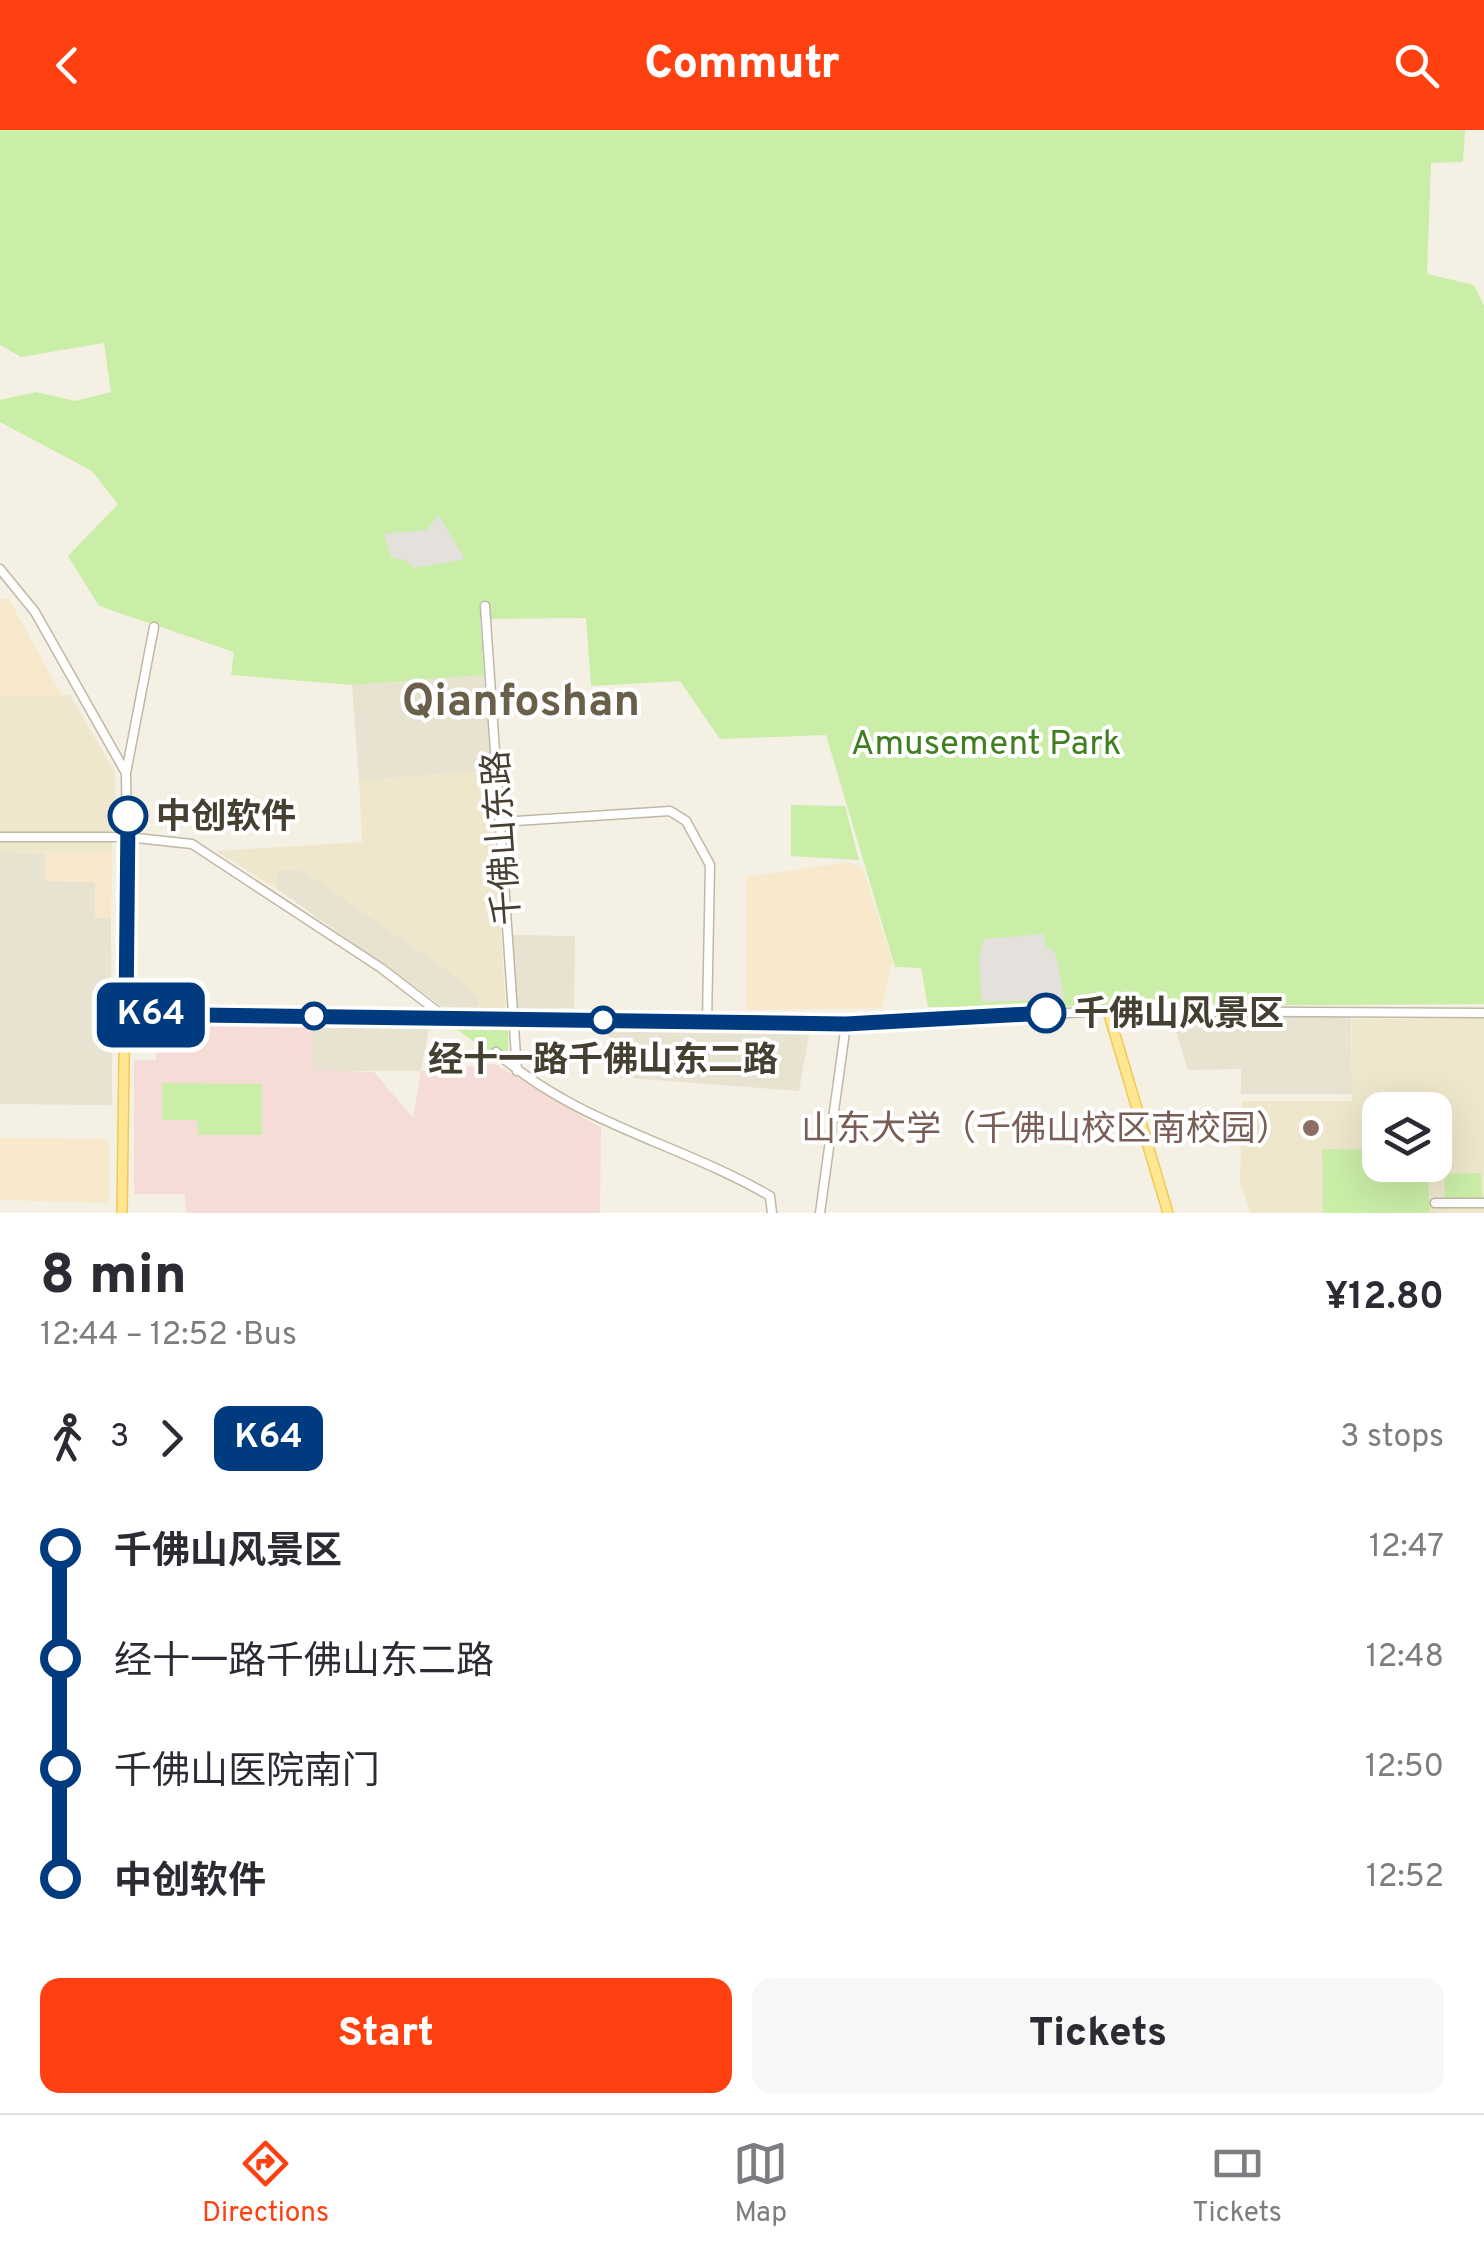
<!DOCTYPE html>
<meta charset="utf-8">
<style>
body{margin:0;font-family:Overpass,"Noto Sans SC",sans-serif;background:#f7f7f7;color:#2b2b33;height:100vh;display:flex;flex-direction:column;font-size:38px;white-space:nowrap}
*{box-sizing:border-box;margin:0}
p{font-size:32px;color:#7c7c81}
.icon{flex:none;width:55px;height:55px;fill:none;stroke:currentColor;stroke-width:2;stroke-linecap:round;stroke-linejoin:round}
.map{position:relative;height:1083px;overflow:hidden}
.side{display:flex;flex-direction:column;background:#fff;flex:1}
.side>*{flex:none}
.badge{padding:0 20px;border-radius:15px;font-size:35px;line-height:65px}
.buttons{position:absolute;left:1362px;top:962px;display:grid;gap:20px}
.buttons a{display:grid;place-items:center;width:90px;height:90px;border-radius:20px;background:#fff;box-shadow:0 10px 40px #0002;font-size:50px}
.map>.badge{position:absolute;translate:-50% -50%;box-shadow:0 0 0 5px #fff}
.legs{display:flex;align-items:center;gap:15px;height:110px;padding:0 40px;font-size:32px}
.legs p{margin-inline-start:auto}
.summary{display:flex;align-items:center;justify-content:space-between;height:170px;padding:0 40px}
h1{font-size:55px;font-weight:800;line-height:75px}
.button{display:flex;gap:20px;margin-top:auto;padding:20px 40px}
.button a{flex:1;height:115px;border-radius:20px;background:#ff4010;color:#fff;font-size:40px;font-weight:800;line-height:115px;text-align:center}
.button a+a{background:#f7f7f7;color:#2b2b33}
ul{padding:0 40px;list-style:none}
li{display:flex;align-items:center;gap:35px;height:110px;font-size:38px}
li i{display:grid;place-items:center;width:15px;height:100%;margin:0 12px;background:currentColor}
li i::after{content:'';width:25px;height:25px;margin:-12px;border:8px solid;border-radius:50%;background:#fff}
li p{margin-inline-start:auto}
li:first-child i{background:linear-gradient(#0000 50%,currentColor 0)}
li:last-child i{background:linear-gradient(currentColor 50%,#0000 0)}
header{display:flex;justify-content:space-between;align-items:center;height:130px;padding:0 40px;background:#ff4010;color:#fff;font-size:45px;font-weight:800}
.menu{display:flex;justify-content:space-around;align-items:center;height:140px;border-top:2px solid #e1e1e2;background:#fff;font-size:28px;color:#7c7c81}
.menu a{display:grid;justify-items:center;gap:5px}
.menu .on{color:#ff4010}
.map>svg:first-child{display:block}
.residential{fill:#e8e2d1}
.commercial{fill:#f8e8cc}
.education{fill:#efe7cc;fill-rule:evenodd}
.medical{fill:#f6dcd6}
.green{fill:#caeda8}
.parking{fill:#e4e1dd}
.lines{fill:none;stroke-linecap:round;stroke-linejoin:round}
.minor-casing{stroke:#c0b8a5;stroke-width:11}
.major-casing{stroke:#f0ca56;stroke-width:12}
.minor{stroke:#fff;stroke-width:8}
.major{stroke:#ffe692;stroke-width:9}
.line-1-casing{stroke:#fff;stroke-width:22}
.line-1{stroke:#003b80;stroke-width:15}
.stop-1-dot{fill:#fff;stroke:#003b80;stroke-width:5}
.education-dot{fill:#8d6e63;stroke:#fff;stroke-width:4}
.labels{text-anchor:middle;stroke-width:8;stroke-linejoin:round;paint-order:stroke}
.park-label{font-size:35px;fill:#3f7e21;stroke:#fff}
.stop-label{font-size:35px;font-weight:bold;fill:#464033;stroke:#fff;text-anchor:start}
.street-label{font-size:35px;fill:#464033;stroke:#fff}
.education-label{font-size:35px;fill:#785e54;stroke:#fff;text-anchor:end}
.district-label{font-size:45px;font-weight:bold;fill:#6a5f49;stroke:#fff}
</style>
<header><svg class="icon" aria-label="back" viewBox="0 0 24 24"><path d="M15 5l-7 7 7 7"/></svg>Commutr<svg class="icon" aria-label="search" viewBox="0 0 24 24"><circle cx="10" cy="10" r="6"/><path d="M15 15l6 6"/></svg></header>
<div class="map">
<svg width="1484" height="1083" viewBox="0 0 1484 1083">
<rect width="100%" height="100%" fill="#f4f0e4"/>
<!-- residential -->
<path class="residential" d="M 484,545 L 491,640 L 359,651 L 352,555 Z
M 0,722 L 45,723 L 45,751 L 96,752 L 95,788 L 111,788 L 112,975 L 0,974 Z
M 277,740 L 302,740 L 449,841 L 478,868 L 478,882 L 450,882 L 277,759 Z
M 513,805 L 575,806 L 574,878 L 516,879 Z
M 1351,885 L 1352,964 L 1241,964 L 1241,939 L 1188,940 L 1171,886 Z
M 607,896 L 809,905 L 799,961 L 615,947 Z
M 313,898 L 429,898 L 421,941 L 313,941 Z"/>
<!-- commercial -->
<path class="commercial" d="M 0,469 L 9,469 L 62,566 L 0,566 Z
M 45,723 L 112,723 L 111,788 L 95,788 L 95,752 L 45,751 Z
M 850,732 L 863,739 L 892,831 L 882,878 L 746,880 L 746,747 Z
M 0,1008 L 109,1009 L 109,1073 L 0,1070 Z"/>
<!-- education -->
<path class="education" d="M 70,565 L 115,642 L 116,687 L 112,693 L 112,723 L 0,722 L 0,566 Z
M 491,640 L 506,882 L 478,882 L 478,868 L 449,841 L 302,740 L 277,740 L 277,759 L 216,721 L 362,712 L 359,651 Z
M 1484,888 L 1484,1083 L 1251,1083 L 1240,1054 L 1242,971 L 1352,971 L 1352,889 ZM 1380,980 L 1435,980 L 1435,1035 L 1380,1035 Z"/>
<!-- medical -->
<path class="medical" d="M 156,896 L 313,897 L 314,940 L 374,942 L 413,988 L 421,941 L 495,934 L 601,998 L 600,1083 L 186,1083 L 185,1064 L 134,1064 L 134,930 L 156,930 Z"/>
<!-- green -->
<path class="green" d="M 0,0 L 1465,0 L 1463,32 L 1431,33 L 1427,144 L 1474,155 L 1484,176 L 1484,874 L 928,877 L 921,838 L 895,837 L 826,605 L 720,609 L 680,551 L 591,556 L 586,488 L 480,489 L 484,545 L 352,555 L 231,545 L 234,522 L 99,476 L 68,426 L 118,374 L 92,341 L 0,292 L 0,270 L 36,262 L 75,271 L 111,262 L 104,213 L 21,227 L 0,215 Z
M 791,675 L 845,676 L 859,730 L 791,726 Z
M 451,895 L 508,896 L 508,922 L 488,922 Z
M 162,953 L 262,954 L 262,1005 L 198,1005 L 197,990 L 162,990 Z
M 1322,1019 L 1380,1020 L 1380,1035 L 1415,1035 L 1428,1048 L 1430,1083 L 1323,1083 Z
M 1481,1043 L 1482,1068 L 1445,1069 L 1444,1044 Z"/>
<!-- parking -->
<path class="parking" d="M 438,385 L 465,429 L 414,438 L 405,430 L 392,428 L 384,404 L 427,400 Z
M 1044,804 L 1046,817 L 1055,822 L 1065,869 L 982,872 L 979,828 L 984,809 Z"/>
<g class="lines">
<defs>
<path id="minor" d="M 0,439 L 35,482 L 126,643 L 127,707
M 485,476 L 517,941
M 126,643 L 154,497
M 500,692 L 670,681 L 686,691 L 710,735 L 707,892
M 0,707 L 127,707 L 192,714 L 381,838 L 446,888
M 126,884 L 846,894 L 1108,881 L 1484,883
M 496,922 C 575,993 681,1014 770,1066 L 772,1083
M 1435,1073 L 1484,1073
M 820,1083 L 846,894"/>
<path id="major" d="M 1108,881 L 1168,1083
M 122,1083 L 127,707"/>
</defs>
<!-- minor casing -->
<use href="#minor" class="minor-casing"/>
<!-- major casing -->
<use href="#major" class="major-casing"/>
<!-- minor -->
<use href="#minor" class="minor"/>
<!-- major -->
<use href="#major" class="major"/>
</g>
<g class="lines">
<defs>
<path id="line-1" d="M 128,686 L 126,884 L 846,894 L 1046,883"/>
</defs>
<!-- line-1 casing -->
<use href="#line-1" class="line-1-casing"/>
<!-- line-1 -->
<use href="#line-1" class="line-1"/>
</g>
<!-- markers -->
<g class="stop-1-dot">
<circle cx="128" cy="686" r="18"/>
<circle cx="1046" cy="883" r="18"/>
<circle cx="314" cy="886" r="12"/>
<circle cx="603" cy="890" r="12"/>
</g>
<circle class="education-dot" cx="1311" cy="998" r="10"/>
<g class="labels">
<!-- park labels -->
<g class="park-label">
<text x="986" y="624">Amusement Park</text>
</g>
<!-- stop labels -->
<g class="stop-label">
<text x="156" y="698">中创软件</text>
<text x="1074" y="895">千佛山风景区</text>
<text x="603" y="941" text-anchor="middle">经十一路千佛山东二路</text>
</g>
<!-- street labels -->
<g class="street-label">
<text transform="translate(501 708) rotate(-94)" y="12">千佛山东路</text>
</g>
<!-- education labels -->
<g class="education-label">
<text x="1291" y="1010">山东大学（千佛山校区南校园）</text>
</g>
<!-- district labels -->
<g class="district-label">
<text x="521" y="585">Qianfoshan</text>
</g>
</g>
</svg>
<div class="buttons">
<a><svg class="icon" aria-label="layers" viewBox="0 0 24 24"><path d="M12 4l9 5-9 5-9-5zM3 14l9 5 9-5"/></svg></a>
</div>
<b class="badge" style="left:151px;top:885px;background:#003b80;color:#fff">K64</b>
</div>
<section class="side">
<div class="summary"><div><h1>8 min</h1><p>12:44 – 12:52 · Bus</p></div><b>¥12.80</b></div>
<div class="legs"><svg class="icon" aria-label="walk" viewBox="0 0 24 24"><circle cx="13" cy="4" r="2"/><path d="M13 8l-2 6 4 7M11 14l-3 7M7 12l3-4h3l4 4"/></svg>3<svg class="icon" aria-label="forward" viewBox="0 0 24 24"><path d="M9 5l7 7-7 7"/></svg><b class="badge" style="background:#003b80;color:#fff">K64</b><p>3 stops</p></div>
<ul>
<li><i style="color:#003b80"></i><b>千佛山风景区</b><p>12:47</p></li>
<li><i style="color:#003b80"></i><span>经十一路千佛山东二路</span><p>12:48</p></li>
<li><i style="color:#003b80"></i><span>千佛山医院南门</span><p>12:50</p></li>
<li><i style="color:#003b80"></i><b>中创软件</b><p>12:52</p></li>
</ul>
<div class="button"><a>Start</a><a>Tickets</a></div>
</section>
<nav class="menu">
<a class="on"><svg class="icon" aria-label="directions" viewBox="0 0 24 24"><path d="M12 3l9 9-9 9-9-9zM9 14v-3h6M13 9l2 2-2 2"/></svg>Directions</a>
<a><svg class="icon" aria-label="map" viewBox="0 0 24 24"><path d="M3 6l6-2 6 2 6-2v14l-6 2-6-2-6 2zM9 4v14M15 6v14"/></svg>Map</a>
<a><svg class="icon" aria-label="tickets" viewBox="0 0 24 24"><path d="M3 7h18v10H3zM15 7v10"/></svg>Tickets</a>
</nav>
